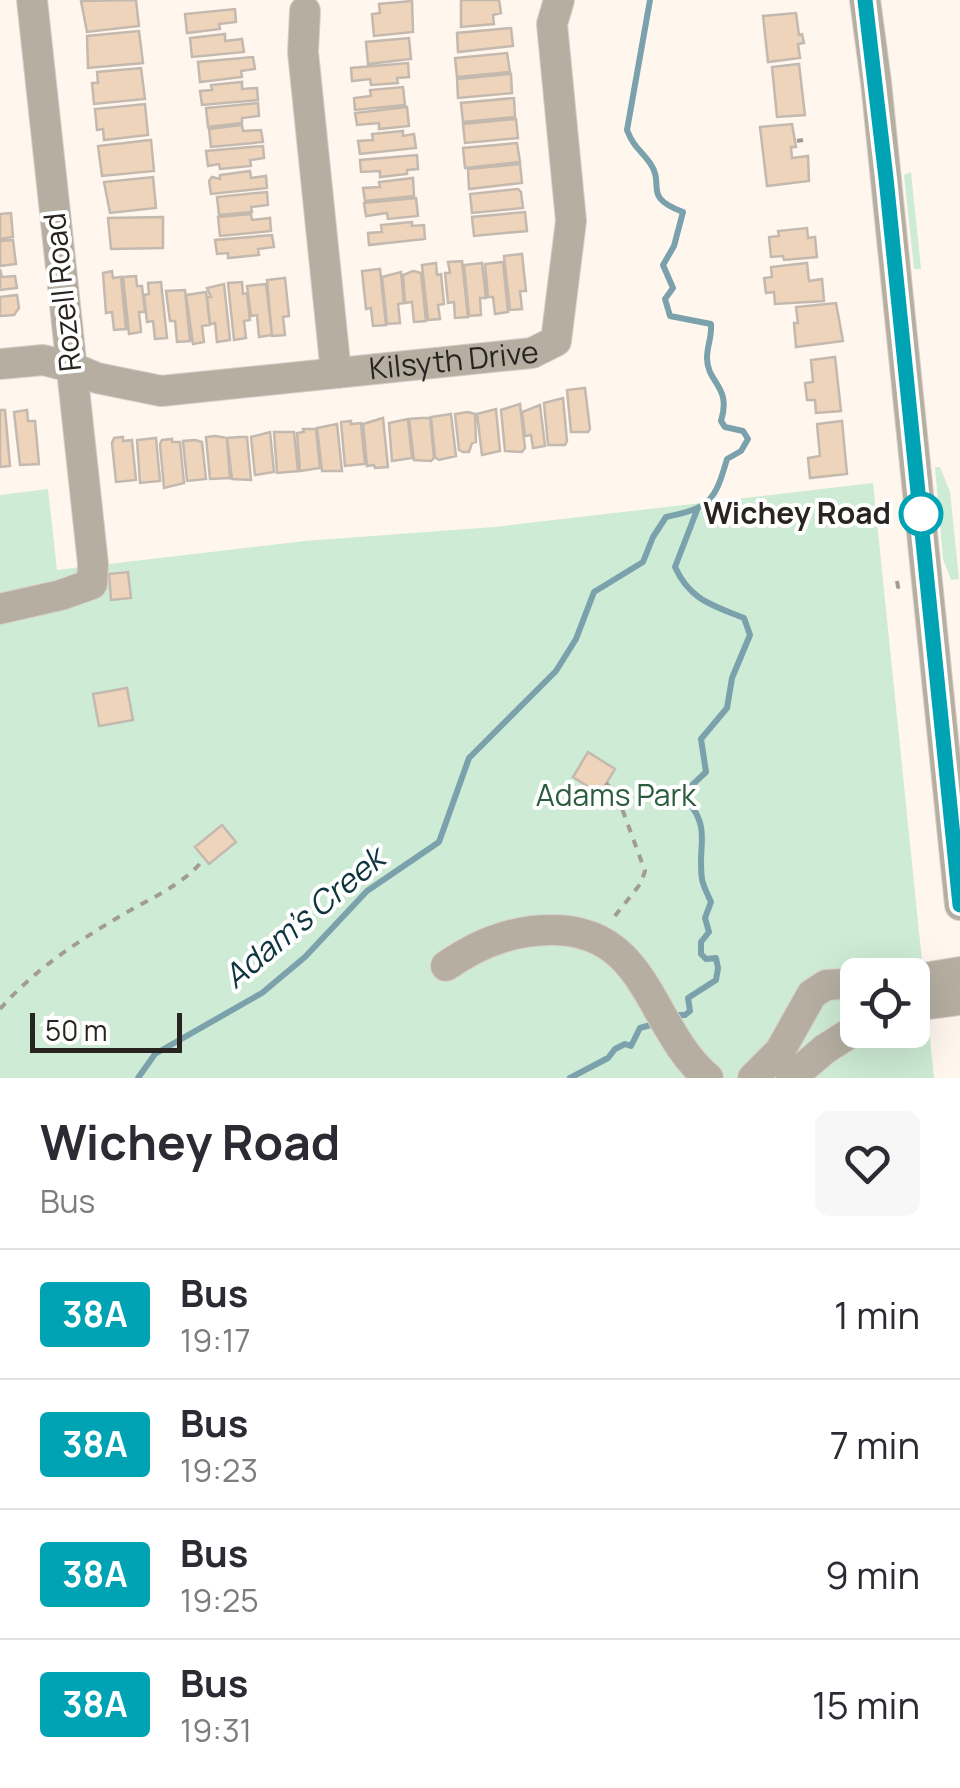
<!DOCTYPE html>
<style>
body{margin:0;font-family:Manrope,sans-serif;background:#f7f7f7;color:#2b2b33;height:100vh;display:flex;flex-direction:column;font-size:38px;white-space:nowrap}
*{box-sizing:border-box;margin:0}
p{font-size:32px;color:#7c7c81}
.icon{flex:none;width:55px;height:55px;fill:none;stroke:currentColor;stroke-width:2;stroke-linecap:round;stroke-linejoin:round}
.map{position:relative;height:1078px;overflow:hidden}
.side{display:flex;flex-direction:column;background:#fff;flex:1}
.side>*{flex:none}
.badge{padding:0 20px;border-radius:8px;font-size:35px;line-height:65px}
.controls{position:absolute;left:840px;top:958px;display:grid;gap:20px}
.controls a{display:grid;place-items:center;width:90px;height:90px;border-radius:15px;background:#fff;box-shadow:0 10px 40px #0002;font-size:50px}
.scale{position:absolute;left:30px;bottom:25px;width:152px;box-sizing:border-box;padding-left:10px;border:5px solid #282420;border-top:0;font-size:28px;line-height:35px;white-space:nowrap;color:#282420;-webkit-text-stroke:8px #fff;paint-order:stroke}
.map>.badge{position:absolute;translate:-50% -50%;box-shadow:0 0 0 5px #fff}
.round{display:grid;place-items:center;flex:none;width:105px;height:105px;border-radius:15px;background:#f7f7f7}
.headline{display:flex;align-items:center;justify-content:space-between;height:170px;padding:0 40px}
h1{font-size:48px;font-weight:700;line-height:75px}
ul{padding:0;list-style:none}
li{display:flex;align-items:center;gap:30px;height:130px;padding:0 40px;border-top:2px solid #e1e1e2}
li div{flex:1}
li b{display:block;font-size:38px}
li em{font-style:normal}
li .badge{min-width:110px;font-weight:700;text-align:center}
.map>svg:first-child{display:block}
.green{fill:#cdebd5;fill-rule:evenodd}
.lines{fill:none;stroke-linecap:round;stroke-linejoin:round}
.stream{stroke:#7ba2ac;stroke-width:6}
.building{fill:#eed4ba;stroke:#c4b9af;stroke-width:2.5}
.minor-casing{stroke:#d8d0c8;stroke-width:32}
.path{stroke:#a39c95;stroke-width:4;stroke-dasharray:8 8;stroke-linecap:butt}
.minor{stroke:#b5aea1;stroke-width:30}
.line-casing{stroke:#fff;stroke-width:22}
.line{stroke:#00a3b4;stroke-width:15}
.stop-dot{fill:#fff;stroke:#00a3b4;stroke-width:5}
.labels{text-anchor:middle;stroke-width:8;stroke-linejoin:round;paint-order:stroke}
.street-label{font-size:30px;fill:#282420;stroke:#fff}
.stop-label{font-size:30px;font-weight:bold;fill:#282420;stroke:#fff;text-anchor:end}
.park-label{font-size:30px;fill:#2a5c3d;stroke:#fff}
.water-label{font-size:32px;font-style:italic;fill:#0e353d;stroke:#fff}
</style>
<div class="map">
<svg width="960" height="1078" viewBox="0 0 960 1078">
<rect width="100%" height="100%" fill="#fff6ed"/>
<!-- green -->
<path class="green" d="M 911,172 L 921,269 L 914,269 L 904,175 Z
M 935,467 L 940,467 L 950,492 L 959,579 L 951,580 L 943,559 Z
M 873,483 L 934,1078 L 0,1078 L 0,495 L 48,489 L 57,570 L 305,541 L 494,527 ZM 858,975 L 912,975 L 912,1030 L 858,1030 Z"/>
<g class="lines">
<!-- stream -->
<path class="stream" d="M 672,1015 L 685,1015 L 690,1011 L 688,998 L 716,980 L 718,968 L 716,958 L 706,959 L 701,954 L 701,942 L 709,932 L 705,918 L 711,902 C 708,895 703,886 702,879 C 697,845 712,830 687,800 L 690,787 L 706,772 L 701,739 L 727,708 L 732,678 L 750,635 L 744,618 C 712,605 690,600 675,567 L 697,510
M 138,1078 L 155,1054 L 262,993 L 305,957 L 367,891 L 439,842 L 469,758 L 556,671 L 576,639 L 594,592 L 643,562 L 653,537 L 666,517 C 710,508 715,501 727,459 L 741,451 L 748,439 L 743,431 L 725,427 L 721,421 C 732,386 707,383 707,358 C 707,346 712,337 711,324 L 670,316 L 665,299 L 673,288 L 663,265 L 674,246 L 683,212 C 641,196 666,186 650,163 C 640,149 634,148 627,130 L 650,0
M 570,1078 L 608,1058 L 615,1049 L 625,1044 L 631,1046 L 640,1028 L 654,1024"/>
</g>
<!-- building -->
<path class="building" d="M 136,0 L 139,26 L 87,32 L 81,1 Z
M 461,0 L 499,0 L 501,13 L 493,15 L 494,24 L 461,27 Z
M 412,1 L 413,32 L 374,36 L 372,14 L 380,13 L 379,4 Z
M 235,9 L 236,22 L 219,24 L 220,29 L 187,33 L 185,14 Z
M 796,13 L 799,35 L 802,34 L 804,43 L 798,44 L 800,58 L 768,62 L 763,16 Z
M 511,28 L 513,46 L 458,52 L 457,33 Z
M 139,31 L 143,63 L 88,68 L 87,36 Z
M 225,34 L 225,41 L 242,39 L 244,52 L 192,57 L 190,38 Z
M 409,38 L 411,59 L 368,64 L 366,42 Z
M 507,53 L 510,72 L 457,77 L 455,58 Z
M 253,57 L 255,69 L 241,71 L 242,77 L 200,82 L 198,62 Z
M 408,63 L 409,77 L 397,78 L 398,83 L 371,85 L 370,79 L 352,81 L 351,68 Z
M 799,64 L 805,115 L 777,117 L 772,67 Z
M 141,68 L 145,99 L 94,104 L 92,83 L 98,83 L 97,72 Z
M 511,74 L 512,93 L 458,98 L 457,79 Z
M 242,82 L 242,89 L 257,88 L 258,100 L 202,105 L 200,91 L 212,90 L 211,85 Z
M 403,87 L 405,105 L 355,110 L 354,98 L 371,96 L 370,90 Z
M 514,98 L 515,117 L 463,122 L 461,103 Z
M 258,103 L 259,116 L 242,118 L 242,123 L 208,127 L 206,108 Z
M 145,104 L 148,135 L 104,140 L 103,129 L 97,130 L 95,109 Z
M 407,107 L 409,126 L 379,129 L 379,123 L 357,125 L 355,113 Z
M 516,119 L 518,138 L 465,143 L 463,124 Z
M 792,124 L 796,147 L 791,147 L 792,158 L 808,156 L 809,181 L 767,186 L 760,127 Z
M 242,125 L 243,131 L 261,130 L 263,142 L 211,147 L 209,129 Z
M 403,131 L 403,136 L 414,134 L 416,148 L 360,154 L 358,141 L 373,140 L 372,134 Z
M 151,140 L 154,171 L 102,176 L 98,146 Z
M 517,143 L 520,162 L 465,168 L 463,148 Z
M 263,146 L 264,158 L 250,160 L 251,166 L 220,169 L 219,164 L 208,166 L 206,151 Z
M 417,155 L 418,169 L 407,170 L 407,174 L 380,177 L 380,171 L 361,172 L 360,160 Z
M 520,164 L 522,183 L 469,189 L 468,169 Z
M 250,171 L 251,178 L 266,176 L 267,188 L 211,194 L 209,181 L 212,177 L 220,179 L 220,175 Z
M 153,177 L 156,208 L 110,213 L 104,182 Z
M 413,178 L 414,196 L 365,201 L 363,188 L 380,187 L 379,182 Z
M 518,189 L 521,192 L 523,208 L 472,213 L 470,194 Z
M 267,192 L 268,205 L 251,207 L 252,212 L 219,215 L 217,197 Z
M 416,198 L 418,216 L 388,219 L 387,213 L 366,216 L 364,203 Z
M 525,212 L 527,231 L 474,236 L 472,217 Z
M 11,213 L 13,237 L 0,239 L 0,214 Z
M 251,214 L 252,220 L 270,218 L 271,231 L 220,236 L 218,217 Z
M 163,217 L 163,248 L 111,249 L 108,218 Z
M 412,222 L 412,226 L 424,225 L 425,239 L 369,245 L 368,233 L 382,232 L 381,225 Z
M 807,228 L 808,238 L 815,237 L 817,257 L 784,260 L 783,256 L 771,257 L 769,237 L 779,236 L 778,231 Z
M 272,235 L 274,247 L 258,249 L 259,255 L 228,258 L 228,253 L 217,254 L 215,240 Z
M 13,240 L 16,264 L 0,266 L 0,241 Z
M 522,254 L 526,291 L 520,291 L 522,309 L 510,310 L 504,256 Z
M 462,261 L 468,317 L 455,318 L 454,302 L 448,303 L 445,273 L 450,273 L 448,262 Z
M 503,262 L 508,312 L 495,314 L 493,297 L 488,297 L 485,264 Z
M 436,263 L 437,275 L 441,274 L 444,304 L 438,305 L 440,319 L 428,320 L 422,265 Z
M 482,263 L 486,298 L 480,298 L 481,315 L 469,316 L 464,265 Z
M 807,263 L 809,281 L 822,279 L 824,301 L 775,304 L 774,292 L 766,293 L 764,278 L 772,277 L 771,267 Z
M 0,269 L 2,277 L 15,276 L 17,288 L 0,290 Z
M 380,269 L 386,325 L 373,326 L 371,308 L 366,309 L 362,271 Z
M 112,271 L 113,278 L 121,277 L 126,329 L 114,330 L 112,312 L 106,313 L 103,273 Z
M 413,271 L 421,273 L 426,321 L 414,322 L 412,302 L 405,303 L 403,275 Z
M 401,272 L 404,303 L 398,304 L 400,323 L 387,324 L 382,277 Z
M 136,276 L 137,286 L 142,286 L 145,312 L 139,312 L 141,332 L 129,334 L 123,277 Z
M 285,278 L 289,316 L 283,317 L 285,335 L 272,336 L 267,280 Z
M 161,282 L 167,338 L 155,339 L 153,321 L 147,322 L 144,295 L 149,294 L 148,283 Z
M 242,282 L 243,294 L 247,293 L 250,320 L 244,321 L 246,338 L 234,340 L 228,283 Z
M 224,284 L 230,340 L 217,342 L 215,323 L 210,324 L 207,297 L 211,297 L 207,288 Z
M 266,284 L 272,335 L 259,337 L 257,315 L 251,316 L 247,286 Z
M 185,290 L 190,341 L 177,342 L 175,321 L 170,321 L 166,291 Z
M 206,292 L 210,325 L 202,326 L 204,342 L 193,344 L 186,295 Z
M 17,295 L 19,308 L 14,315 L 0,316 L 0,297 Z
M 836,303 L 843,341 L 796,347 L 794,323 L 798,323 L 796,307 Z
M 835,357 L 841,411 L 816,413 L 815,400 L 807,400 L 805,383 L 813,382 L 811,360 Z
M 585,388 L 590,429 L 588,432 L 571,432 L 567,390 Z
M 563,398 L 567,441 L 565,445 L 548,445 L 544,403 Z
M 520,404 L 525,448 L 522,452 L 505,451 L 501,410 Z
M 540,405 L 545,446 L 533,448 L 531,435 L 525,436 L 522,412 Z
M 496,409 L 500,451 L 482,455 L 477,414 Z
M 0,410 L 5,410 L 10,466 L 0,467 Z
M 27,410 L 28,421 L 35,421 L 39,464 L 20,465 L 14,412 Z
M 468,412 L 475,414 L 476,442 L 472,443 L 469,452 L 463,452 L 459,450 L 455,414 Z
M 451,414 L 456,456 L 439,460 L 435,457 L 431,417 Z
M 383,418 L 388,467 L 375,468 L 374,465 L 367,466 L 363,424 Z
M 422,418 L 430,418 L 434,458 L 431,461 L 414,460 L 409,419 Z
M 408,419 L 412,458 L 392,461 L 389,423 Z
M 351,421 L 351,424 L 361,423 L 365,464 L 345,466 L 341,422 Z
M 842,421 L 847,474 L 810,478 L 808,458 L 820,456 L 817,424 Z
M 337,424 L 342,471 L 322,471 L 317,428 Z
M 303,429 L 316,429 L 320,468 L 300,471 L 297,433 L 304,432 Z
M 270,432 L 274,472 L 255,475 L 251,437 Z
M 274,432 L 294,432 L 298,471 L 277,473 Z
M 215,436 L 227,438 L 230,478 L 210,479 L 206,437 Z
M 123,437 L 123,441 L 132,440 L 136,480 L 116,482 L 112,443 L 114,438 Z
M 240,437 L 247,437 L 251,480 L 232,479 L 227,438 Z
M 156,438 L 160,481 L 140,483 L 137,440 Z
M 172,439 L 172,442 L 180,442 L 184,483 L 164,488 L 160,444 L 162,440 Z
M 195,440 L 202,442 L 206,479 L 187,481 L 183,441 Z
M 128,572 L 131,598 L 111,600 L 109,574 Z
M 127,688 L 133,720 L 99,726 L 93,694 Z
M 588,752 L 615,769 L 600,794 L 573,777 Z
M 222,825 L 236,842 L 209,864 L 195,847 Z"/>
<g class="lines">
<defs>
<g id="minor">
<path d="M 865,0 L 876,82 L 960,905"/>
<path d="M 305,11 L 303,52 L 336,373"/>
<path id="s1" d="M 0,364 L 43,360 L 71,367 L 97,378 L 161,391 L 532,353 L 556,341 L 571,221 L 552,24 L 559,0"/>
<path d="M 0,609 L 61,595 L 92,584 L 93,564 L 32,0"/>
<path d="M 446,966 C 479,943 514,929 554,930 C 649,931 649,1028 708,1078"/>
<path d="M 912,980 L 960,972"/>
<path d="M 912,1006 L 960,1000"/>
<path d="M 753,1078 L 780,1051 L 812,994 L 826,985 L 858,983"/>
<path d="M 791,1078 L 825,1049 L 858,1028"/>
</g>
</defs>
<!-- minor casing -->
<use href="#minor" class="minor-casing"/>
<!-- path -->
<path class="path" d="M 797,141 L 803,140
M 897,581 L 898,587 L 904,584
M 606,783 L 617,795 L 645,871 L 641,883 L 610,922
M 0,1009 C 34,970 78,941 122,915 C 151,898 183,885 204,859"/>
<!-- minor -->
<use href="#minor" class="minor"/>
</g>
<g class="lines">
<defs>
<path id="line" d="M 865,0 L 886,178 L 960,905"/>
</defs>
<!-- line casing -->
<use href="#line" class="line-casing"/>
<!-- line -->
<use href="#line" class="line"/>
</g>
<!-- markers -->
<circle class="stop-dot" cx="921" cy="514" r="20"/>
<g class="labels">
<!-- street labels -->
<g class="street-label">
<text transform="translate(63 292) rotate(-96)" y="10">Rozell Road</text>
<text dy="10" stroke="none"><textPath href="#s1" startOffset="460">Kilsyth Drive</textPath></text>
</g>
<!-- stop labels -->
<g class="stop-label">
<text x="891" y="524">Wichey Road</text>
</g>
<!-- park labels -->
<g class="park-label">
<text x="616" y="806">Adams Park</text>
</g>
<!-- water labels -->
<g class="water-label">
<text transform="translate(304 918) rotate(-40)" y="11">Adam's Creek</text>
</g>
</g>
</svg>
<div class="controls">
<a><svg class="icon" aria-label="locate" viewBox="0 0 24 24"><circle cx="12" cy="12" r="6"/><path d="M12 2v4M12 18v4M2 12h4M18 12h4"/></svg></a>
</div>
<div class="scale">50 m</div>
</div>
<section class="side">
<div class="headline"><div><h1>Wichey Road</h1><p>Bus</p></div><a class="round"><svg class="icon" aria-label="heart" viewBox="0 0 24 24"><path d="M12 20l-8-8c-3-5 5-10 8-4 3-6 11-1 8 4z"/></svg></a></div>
<ul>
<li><span class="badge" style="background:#00a3b4;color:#fff">38A</span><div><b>Bus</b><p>19:17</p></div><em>1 min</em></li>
<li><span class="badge" style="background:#00a3b4;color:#fff">38A</span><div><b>Bus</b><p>19:23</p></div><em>7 min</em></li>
<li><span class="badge" style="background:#00a3b4;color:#fff">38A</span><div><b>Bus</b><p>19:25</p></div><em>9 min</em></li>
<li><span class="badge" style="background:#00a3b4;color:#fff">38A</span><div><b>Bus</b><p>19:31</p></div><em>15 min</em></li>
</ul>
</section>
